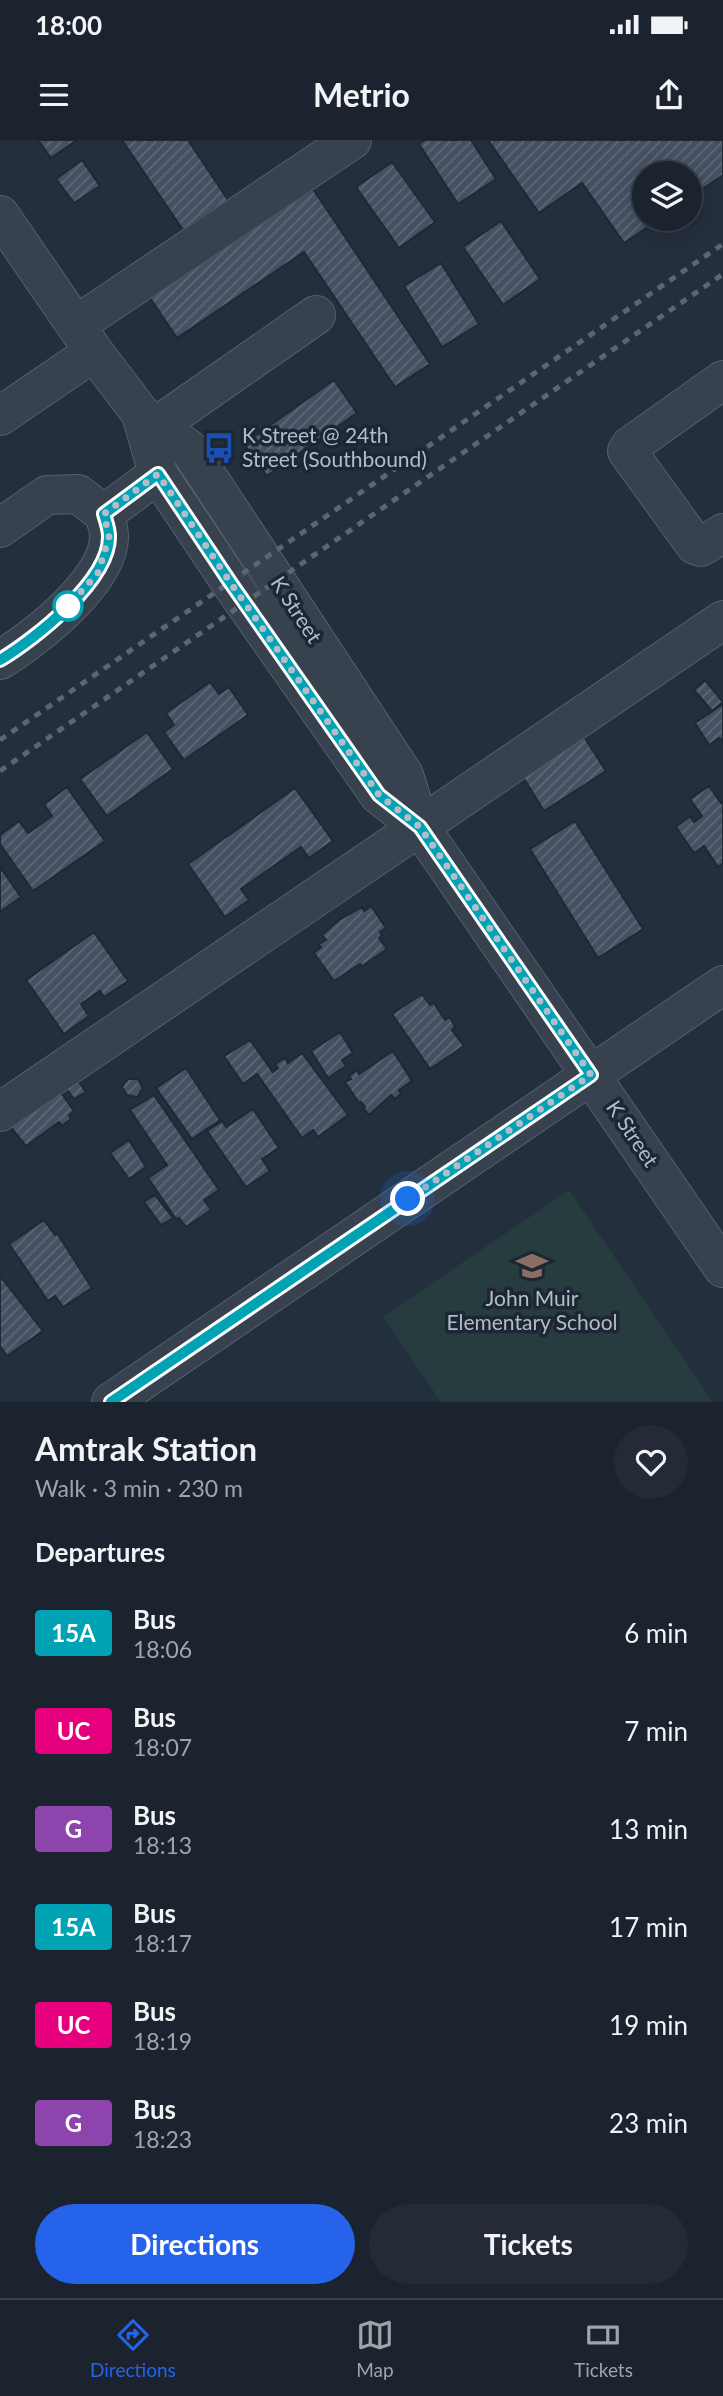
<!DOCTYPE html>
<meta charset="utf-8">
<style>
body{margin:0;font-family:Lato,sans-serif;background:#242b36;color:#f1f3f6;height:100vh;display:flex;flex-direction:column;font-size:26px;white-space:nowrap}
*{box-sizing:border-box;margin:0}
p{font-size:23px;color:#a0a4aa}
.icon{flex:none;width:38px;height:38px;fill:none;stroke:currentColor;stroke-width:2;stroke-linecap:round;stroke-linejoin:round}
.map{position:relative;height:1262px;overflow:hidden}
.panel{display:flex;flex-direction:column;background:#1b232e;flex:1}
.panel>*{flex:none}
.badge{padding:0 14px;border-radius:5px;font-size:24px;line-height:46px}
.controls{position:absolute;left:632px;top:21px;display:grid;gap:14px}
.controls a{display:grid;place-items:center;width:70px;height:70px;border-radius:50%;background:#1b232e;box-shadow:0 4px 18px #0003,0 0 0 2px #39404a;font-size:35px}
.you{position:absolute;width:35px;height:35px;margin:-18px;border:5px solid #fff;border-radius:50%;background:#1a73e8;box-shadow:0 0 0 10px #1a73e833}
.map>.badge{position:absolute;translate:-50% -50%;box-shadow:0 0 0 4px #fff}
h2{padding:0 35px;font-size:26px;line-height:63px}
.round{display:grid;place-items:center;flex:none;width:74px;height:74px;border-radius:37px;background:#242b36}
.headline{display:flex;align-items:center;justify-content:space-between;height:119px;padding:0 35px}
h1{font-size:33px;font-weight:700;line-height:52px}
.button{display:flex;gap:14px;margin-top:auto;padding:14px 35px}
.button a{flex:1;height:80px;border-radius:42px;background:#2563eb;color:#fff;font-size:28px;font-weight:700;line-height:80px;text-align:center}
.button a+a{background:#242b36;color:#f1f3f6}
ul{padding:0;list-style:none}
li{display:flex;align-items:center;gap:21px;height:98px;padding:0 35px}
li div{flex:1}
li b{display:block;font-size:26px}
li em{font-style:normal}
li .badge{min-width:77px;font-weight:700;text-align:center}
.status{display:flex;justify-content:space-between;align-items:center;height:49px;padding:0 35px;background:#1b232e;direction:ltr}
.status svg{height:19px;fill:currentColor}
header{display:flex;justify-content:space-between;align-items:center;height:91px;padding:0 35px;background:#1b232e;font-size:32px;font-weight:700}
.menu{display:flex;justify-content:space-around;align-items:center;height:98px;border-top:2px solid #39404a;background:#1b232e;font-size:19px;color:#a0a4aa}
.menu a{display:grid;justify-items:center;gap:4px}
.menu .selected{color:#2563eb}
.map>svg:first-child{display:block}
.pitch{fill:#263c3f}
.building{fill:url(#building-hatch);stroke:#1f2835;stroke-width:2}
.lines{fill:none;stroke-linecap:round;stroke-linejoin:round}
.minor-casing{stroke:#565f6c;stroke-width:40}
.minor{stroke:#38414e;stroke-width:38}
.rail{stroke:#5a6575;stroke-width:5;stroke-dasharray:7 7;stroke-linecap:butt}
.line-casing{stroke:#fff;stroke-width:16}
.line{stroke:#00a3b4;stroke-width:10}
.walk{stroke:#b4bcc9;stroke-width:7;stroke-dasharray:0 12.6}
.stop-dot{fill:#fff;stroke:#00a3b4;stroke-width:3.5}
.labels{text-anchor:middle;stroke-width:7;stroke-linejoin:round;paint-order:stroke}
.poi-label{font-size:21px;fill:#b4bcc9;stroke:#1d2633;text-anchor:start}
.street-label{font-size:21px;fill:#b4bcc9;stroke:#1d2633}
</style>
<div class="status"><b>18:00</b><svg viewBox="0 0 49 12"><path d="M0 12V9h3v3zM5 12V6h3v6zM10 12V3h3v9zM15 12V0h3v12zM26 1h20v11H26zM47 4h2v5h-2z"/></svg></div>
<header><svg class="icon" aria-label="menu" viewBox="0 0 24 24"><path d="M4 6h16M4 12h16M4 18h16"/></svg>Metrio<svg class="icon" aria-label="share" viewBox="0 0 24 24"><path d="M12 15V3M7 8l5-5 5 5M5 13v7h14v-7"/></svg></header>
<div class="map">
<svg width="723" height="1262" viewBox="0 0 723 1262">
<defs>
<pattern id="building-hatch" width="6" height="6" patternUnits="userSpaceOnUse" patternTransform="scale(1.75)"><rect width="6" height="6" fill="#455162"/><path d="M-1 1l2-2M0 6l6-6M5 7l2-2" fill="none" stroke="#5d6877"/></pattern>
</defs>
<rect width="100%" height="100%" fill="#242f3e"/>
<!-- pitch -->
<path class="pitch" d="M 569,1050 L 713,1262 L 441,1262 L 383,1177 Z"/>
<!-- building -->
<path class="building" d="M 38,0 L 77,0 L 51,18 Z
M 122,0 L 188,0 L 228,60 L 183,90 Z
M 425,0 L 471,0 L 496,39 L 458,64 L 419,4 Z
M 488,0 L 723,0 L 723,35 L 690,58 L 690,33 L 644,33 L 644,79 L 660,79 L 624,103 L 582,43 L 539,73 Z
M 82,20 L 100,46 L 74,63 L 56,39 Z
M 392,22 L 435,82 L 399,108 L 356,47 Z
M 313,49 L 430,224 L 395,247 L 304,112 L 177,198 L 150,158 Z
M 501,81 L 540,139 L 503,165 L 463,107 Z
M 441,123 L 479,184 L 442,207 L 404,146 Z
M 334,240 L 357,273 L 267,336 L 244,304 Z
M 705,540 L 723,562 L 712,571 L 694,550 Z
M 210,542 L 219,554 L 229,547 L 248,575 L 184,620 L 164,592 L 174,585 L 166,573 Z
M 723,564 L 723,601 L 719,598 L 709,605 L 695,583 Z
M 147,592 L 173,629 L 107,676 L 80,639 Z
M 583,595 L 606,631 L 544,671 L 521,634 Z
M 709,646 L 721,663 L 723,661 L 723,723 L 718,727 L 704,706 L 694,713 L 676,687 L 690,676 L 694,682 L 702,676 L 690,659 Z
M 67,647 L 105,701 L 33,751 L 0,704 L 0,695 L 19,681 L 28,693 L 52,676 L 44,664 Z
M 295,648 L 333,701 L 309,718 L 301,707 L 241,749 L 249,760 L 225,777 L 188,724 Z
M 575,681 L 643,789 L 598,818 L 530,709 Z
M 0,727 L 21,757 L 0,772 Z
M 371,766 L 386,788 L 380,792 L 382,795 L 379,798 L 387,809 L 362,826 L 360,824 L 334,841 L 314,813 L 321,807 L 319,804 L 326,800 L 322,795 L 339,780 L 362,767 L 364,771 Z
M 94,792 L 128,841 L 104,857 L 100,851 L 81,864 L 89,876 L 64,894 L 26,840 Z
M 422,854 L 430,865 L 434,863 L 445,880 L 450,877 L 455,887 L 452,890 L 464,906 L 430,929 L 392,874 Z
M 340,892 L 353,913 L 342,920 L 346,926 L 328,938 L 311,911 Z
M 250,900 L 273,932 L 278,928 L 275,924 L 285,918 L 288,923 L 302,913 L 348,975 L 318,997 L 313,990 L 302,998 L 257,934 L 243,944 L 224,916 Z
M 393,911 L 412,941 L 399,950 L 401,954 L 395,959 L 391,955 L 369,975 L 363,968 L 365,967 L 361,962 L 359,963 L 345,942 L 351,939 L 349,936 L 357,930 L 359,934 Z
M 186,928 L 220,980 L 192,999 L 156,948 Z
M 72,932 L 86,952 L 74,959 L 60,940 Z
M 128,939 L 138,939 L 143,948 L 137,957 L 127,955 L 122,947 Z
M 57,947 L 74,971 L 69,975 L 71,979 L 62,986 L 59,982 L 26,1006 L 8,984 Z
M 154,955 L 219,1050 L 204,1060 L 211,1070 L 186,1087 L 179,1078 L 176,1079 L 148,1038 L 167,1025 L 130,970 Z
M 253,969 L 279,1008 L 262,1019 L 270,1031 L 246,1047 L 207,991 L 222,981 L 226,987 Z
M 129,1000 L 146,1027 L 129,1039 L 110,1013 Z
M 155,1055 L 173,1078 L 161,1085 L 144,1062 Z
M 44,1080 L 55,1095 L 57,1093 L 92,1148 L 63,1167 L 55,1156 L 48,1161 L 9,1104 Z
M 0,1136 L 43,1191 L 7,1216 L 0,1206 Z"/>
<g class="lines">
<defs>
<path id="minor" d="M 0,75 L 94,212 L 141,274 L 190,310 L 404,635 L 420,687 L 723,1128
M 76,185 L 352,0
M 723,240 L 630,306 L 627,311 L 695,405 L 701,407 L 723,393
M 141,274 L 158,334 L 230,442 L 379,655 L 420,687
M 0,276 L 94,212
M 157,286 L 316,175
M 104,374 L 158,334
M 0,388 L 47,355 L 78,354 L 104,374 C 106,381 109,389 109,396 C 110,440 35,499 0,520
M 0,972 L 723,480
M 111,1262 L 723,845"/>
</defs>
<!-- minor casing -->
<use href="#minor" class="minor-casing"/>
<!-- minor -->
<use href="#minor" class="minor"/>
<!-- rail -->
<path class="rail" d="M 0,600 L 723,104
M 0,631 L 723,134"/>
</g>
<g class="lines">
<defs>
<path id="line" d="M 0,520 C 35,499 110,440 109,396 C 109,389 106,381 104,374 L 158,334 L 230,442 L 379,655 L 420,687 L 591,935 L 111,1262"/>
</defs>
<!-- line casing -->
<use href="#line" class="line-casing"/>
<!-- line -->
<use href="#line" class="line"/>
<!-- walk -->
<path class="walk" d="M 68,466 L 66,468 L 98,433 L 109,397 L 104,374 L 158,334 L 230,442 L 379,655 L 420,687 L 591,935 L 408,1059"/>
</g>
<!-- icons -->
<defs>
<symbol id="bus-bare" viewBox="-9 -9 18 18"><path d="M-5-6H5V4H4V6H2V4H-2V6H-4V4H-5ZM-3.5-4V0h7V-4ZM-3.5 1.2v1.5H-2V1.2ZM2 1.2v1.5H3.5V1.2Z" fill="#1a4fb4" stroke="#1d2633" stroke-width="2.5" paint-order="stroke"/></symbol>
<symbol id="school-bare" viewBox="-9 -9 18 18"><path d="M0-5L7-2L0 1L-7-2ZM-4 1L0 2.5L4 1V4Q0 6-4 4Z" fill="#8d6e63" stroke="#1d2633" stroke-width="2.5" paint-order="stroke"/></symbol>
</defs>
<g fill-rule="evenodd">
<use href="#bus-bare" x="197" y="286" width="44" height="44"/>
<use href="#school-bare" x="510" y="1104" width="44" height="44"/>
</g>
<!-- markers -->
<circle class="stop-dot" cx="68" cy="466" r="14"/>
<g class="labels">
<!-- poi labels -->
<g class="poi-label">
<text x="242" y="303">K Street @ 24th<tspan x="242" dy="24">Street (Southbound)</tspan></text>
<text x="532" y="1166" text-anchor="middle">John Muir<tspan x="532" dy="24">Elementary School</tspan></text>
</g>
<!-- street labels -->
<g class="street-label">
<text transform="translate(296 470) rotate(57)" y="7">K Street</text>
<text transform="translate(632 994) rotate(56)" y="7">K Street</text>
</g>
</g>
</svg>
<div class="controls">
<a><svg class="icon" aria-label="layers" viewBox="0 0 24 24"><path d="M12 4l9 5-9 5-9-5zM3 14l9 5 9-5"/></svg></a>
</div>
<div class="you" style="left:408px;top:1059px"></div>
</div>
<section class="panel">
<div class="headline"><div><h1>Amtrak Station</h1><p>Walk · 3 min · 230 m</p></div><a class="round"><svg class="icon" aria-label="heart" viewBox="0 0 24 24"><path d="M12 20l-8-8c-3-5 5-10 8-4 3-6 11-1 8 4z"/></svg></a></div>
<h2>Departures</h2>
<ul>
<li><span class="badge" style="background:#00a3b4;color:#fff">15A</span><div><b>Bus</b><p>18:06</p></div><em>6 min</em></li>
<li><span class="badge" style="background:#e6007e;color:#fff">UC</span><div><b>Bus</b><p>18:07</p></div><em>7 min</em></li>
<li><span class="badge" style="background:#8e44ad;color:#fff">G</span><div><b>Bus</b><p>18:13</p></div><em>13 min</em></li>
<li><span class="badge" style="background:#00a3b4;color:#fff">15A</span><div><b>Bus</b><p>18:17</p></div><em>17 min</em></li>
<li><span class="badge" style="background:#e6007e;color:#fff">UC</span><div><b>Bus</b><p>18:19</p></div><em>19 min</em></li>
<li><span class="badge" style="background:#8e44ad;color:#fff">G</span><div><b>Bus</b><p>18:23</p></div><em>23 min</em></li>
</ul>
<div class="button"><a>Directions</a><a>Tickets</a></div>
</section>
<nav class="menu">
<a class="selected"><svg class="icon" aria-label="directions" viewBox="0 0 24 24"><path d="M12 3l9 9-9 9-9-9zM9 14v-3h6M13 9l2 2-2 2"/></svg>Directions</a>
<a><svg class="icon" aria-label="map" viewBox="0 0 24 24"><path d="M3 6l6-2 6 2 6-2v14l-6 2-6-2-6 2zM9 4v14M15 6v14"/></svg>Map</a>
<a><svg class="icon" aria-label="tickets" viewBox="0 0 24 24"><path d="M3 7h18v10H3zM15 7v10"/></svg>Tickets</a>
</nav>
